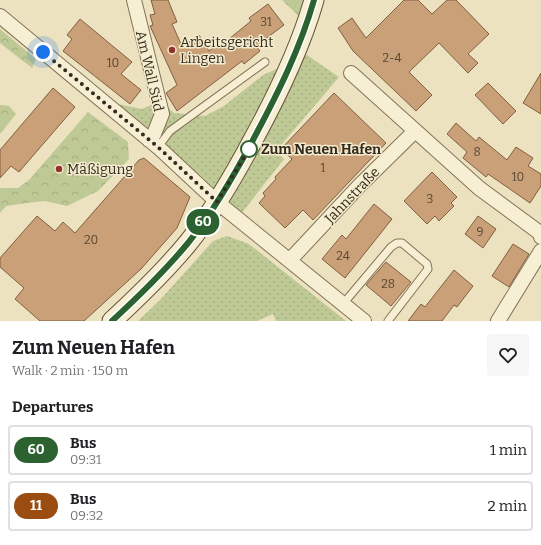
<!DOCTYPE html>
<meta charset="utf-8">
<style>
body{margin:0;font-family:Bitter,serif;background:#f6f6f6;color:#202124;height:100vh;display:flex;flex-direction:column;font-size:15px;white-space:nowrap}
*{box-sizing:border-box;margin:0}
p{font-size:13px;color:#757577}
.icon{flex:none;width:22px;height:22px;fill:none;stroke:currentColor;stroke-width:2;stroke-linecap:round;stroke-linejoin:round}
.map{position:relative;height:321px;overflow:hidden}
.side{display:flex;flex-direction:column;background:#fff;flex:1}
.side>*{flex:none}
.badge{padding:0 8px;border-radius:13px;font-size:14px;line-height:26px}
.you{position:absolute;width:20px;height:20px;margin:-10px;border:3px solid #fff;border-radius:50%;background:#1a73e8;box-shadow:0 0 0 6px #1a73e833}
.map>.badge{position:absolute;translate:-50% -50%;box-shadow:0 0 0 2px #fff}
h2{padding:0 12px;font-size:15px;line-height:36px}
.round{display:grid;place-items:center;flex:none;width:42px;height:42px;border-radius:4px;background:#f6f6f6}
.head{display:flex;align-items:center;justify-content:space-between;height:68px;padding:0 12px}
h1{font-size:19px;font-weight:700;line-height:30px}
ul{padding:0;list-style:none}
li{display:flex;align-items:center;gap:12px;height:50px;margin:0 8px 6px;padding:0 4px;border:2px solid #e0e0e0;border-radius:4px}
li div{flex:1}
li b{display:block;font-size:15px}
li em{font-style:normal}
li .badge{min-width:44px;font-weight:700;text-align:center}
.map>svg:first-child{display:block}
.grass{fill:url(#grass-dots)}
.forest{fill:url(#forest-crowns)}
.building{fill:#c9a077;stroke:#825f40}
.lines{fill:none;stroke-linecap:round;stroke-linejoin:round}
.service-casing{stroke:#847359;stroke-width:9}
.minor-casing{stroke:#847359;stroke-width:16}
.secondary-casing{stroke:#66543c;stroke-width:21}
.service{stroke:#f7efd3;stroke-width:7}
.minor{stroke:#f7efd3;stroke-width:14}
.secondary{stroke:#f7efd3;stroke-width:19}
.line-casing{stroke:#fff;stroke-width:9}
.line{stroke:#2b622f;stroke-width:6}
.walk{stroke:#342a1d;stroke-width:4;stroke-dasharray:0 7.2}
.poi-dot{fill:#91332b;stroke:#f4eccf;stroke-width:1.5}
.stop-dot{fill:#fff;stroke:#2b622f;stroke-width:2}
.labels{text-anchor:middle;stroke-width:3;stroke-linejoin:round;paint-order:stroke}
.number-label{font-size:12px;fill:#594834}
.poi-label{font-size:14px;fill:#342a1d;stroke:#f4eccf;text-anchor:start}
.street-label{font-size:14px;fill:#342a1d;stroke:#f4eccf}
.stop-label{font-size:14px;font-weight:bold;fill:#342a1d;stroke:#f4eccf;text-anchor:start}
</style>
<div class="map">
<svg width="541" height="321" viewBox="0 0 541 321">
<defs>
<pattern id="grass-dots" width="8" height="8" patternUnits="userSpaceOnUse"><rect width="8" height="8" fill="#bfc995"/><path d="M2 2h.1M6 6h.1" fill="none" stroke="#a5ad80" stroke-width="1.8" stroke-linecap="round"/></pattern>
<pattern id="forest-crowns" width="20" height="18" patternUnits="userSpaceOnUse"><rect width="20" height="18" fill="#bfc995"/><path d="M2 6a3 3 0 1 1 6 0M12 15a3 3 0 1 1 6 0" fill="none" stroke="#a5ad80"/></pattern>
</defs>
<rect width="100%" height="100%" fill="#ece2c0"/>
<!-- grass -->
<path class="grass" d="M 307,55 L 339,77 L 276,151 L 284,159 L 241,214 L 200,175 L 108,102 L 142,109 L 160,101 L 174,113 L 205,116 L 224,106 L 263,75 Z
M 227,236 L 249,244 L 346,321 L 276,321 L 273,314 L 257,321 L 138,321 L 160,300 L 213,241 Z"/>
<!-- forest -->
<path class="forest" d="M 282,0 L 314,0 L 307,24 Z
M 0,29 L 36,59 L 32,68 L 0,43 Z
M 0,105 L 9,106 L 16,114 L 0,134 Z
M 88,112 L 128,142 L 129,159 L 98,191 L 67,206 L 45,201 L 27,203 L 6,206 L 0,213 L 0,188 L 18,188 L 29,180 Z"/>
<!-- building -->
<path class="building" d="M 151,0 L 168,0 L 177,22 L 172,24 L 182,46 L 199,35 L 209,51 L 216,46 L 218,48 L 251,21 L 249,18 L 268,4 L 284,25 L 256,46 L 260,51 L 244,64 L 242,61 L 177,111 L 166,93 L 177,85 L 150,26 L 153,25 L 150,15 L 155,14 Z
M 404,0 L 418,0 L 432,14 L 447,0 L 456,0 L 489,34 L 468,54 L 478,63 L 468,73 L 439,43 L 409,72 L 432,95 L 416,111 L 353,51 L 338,28 L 352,18 L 366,38 Z
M 80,19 L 132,62 L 121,74 L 141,90 L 130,104 L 63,51 L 72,39 L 67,35 Z
M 541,73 L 541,114 L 523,103 Z
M 488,83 L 516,111 L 503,124 L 475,95 Z
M 53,88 L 75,107 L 19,172 L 11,166 L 0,178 L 0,150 Z
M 334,93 L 386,143 L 313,220 L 303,210 L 285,228 L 259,203 L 265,196 L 263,193 L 276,179 L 275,177 L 292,159 L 281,149 Z
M 456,123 L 476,141 L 479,137 L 507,160 L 516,147 L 533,158 L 528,166 L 541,174 L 541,186 L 530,203 L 488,174 L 486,177 L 463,158 L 467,152 L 447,134 Z
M 144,158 L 190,197 L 177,228 L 141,269 L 84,321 L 40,321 L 15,299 L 24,288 L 0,267 L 0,258 L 37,216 L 55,231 L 63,222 L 75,233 L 139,160 Z
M 432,172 L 457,197 L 451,203 L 454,206 L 439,221 L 435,216 L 427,224 L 404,201 Z
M 374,204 L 392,219 L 345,278 L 322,259 L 342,235 L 346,239 Z
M 478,216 L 496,229 L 483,248 L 465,234 Z
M 513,244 L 529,254 L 509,287 L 492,276 Z
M 386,262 L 411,282 L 391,306 L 366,285 Z
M 454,270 L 473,286 L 457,307 L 454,305 L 442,321 L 408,321 L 421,304 L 425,307 Z"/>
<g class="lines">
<defs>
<path id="service" d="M 158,147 L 170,131 L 265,62
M 343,304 L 391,247 L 397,243 L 402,243 L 427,264 L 428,269 L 388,321"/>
<path id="minor" d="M 134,0 L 162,114 L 154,134 L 149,140
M 0,16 L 158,147 L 217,202 L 364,321
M 351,73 L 479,188 L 540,233 L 541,237
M 290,260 L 359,186 L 415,131
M 498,321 L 541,251"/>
<path id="secondary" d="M 112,321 C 139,296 165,271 188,243 C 214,211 235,174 254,138 C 278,94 300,49 314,0"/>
</defs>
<!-- service casing -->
<use href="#service" class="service-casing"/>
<!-- minor casing -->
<use href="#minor" class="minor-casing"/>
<!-- secondary casing -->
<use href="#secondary" class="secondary-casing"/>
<!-- service -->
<use href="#service" class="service"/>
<!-- minor -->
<use href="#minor" class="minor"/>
<!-- secondary -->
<use href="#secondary" class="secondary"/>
</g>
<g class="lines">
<defs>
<path id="line" d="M 112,321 C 139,296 165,271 188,243 C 214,211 235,174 254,138 C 278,93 300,49 314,0"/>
</defs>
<!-- line casing -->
<use href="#line" class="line-casing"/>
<!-- line -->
<use href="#line" class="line"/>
<!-- walk -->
<path class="walk" d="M 43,52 L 158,147 L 217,202 L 249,149"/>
</g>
<!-- markers -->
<g class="poi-dot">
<circle cx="172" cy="50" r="4"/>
<circle cx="59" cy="169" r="4"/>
</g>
<circle class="stop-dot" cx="249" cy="149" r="8"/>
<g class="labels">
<!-- number labels -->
<g class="number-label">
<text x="266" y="26">31</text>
<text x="392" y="62">2-4</text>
<text x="113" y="67">10</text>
<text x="477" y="156">8</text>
<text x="323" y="172">1</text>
<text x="518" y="181">10</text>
<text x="430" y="203">3</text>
<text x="480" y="236">9</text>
<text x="91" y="244">20</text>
<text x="343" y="260">24</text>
<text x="388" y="288">28</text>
</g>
<!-- poi labels -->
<g class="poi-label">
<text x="180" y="47">Arbeitsgericht<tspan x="180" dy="16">Lingen</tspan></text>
<text x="67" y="174">Mäßigung</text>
</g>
<!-- street labels -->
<g class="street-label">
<text transform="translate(150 71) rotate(77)" y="5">Am Wall Süd</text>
<text transform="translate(352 195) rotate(-46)" y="5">Jahnstraße</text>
</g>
<!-- stop labels -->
<g class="stop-label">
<text x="261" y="154">Zum Neuen Hafen</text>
</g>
</g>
</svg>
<div class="you" style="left:43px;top:52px"></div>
<b class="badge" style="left:203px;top:222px;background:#2b622f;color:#fff">60</b>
</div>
<section class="side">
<div class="head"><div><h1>Zum Neuen Hafen</h1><p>Walk · 2 min · 150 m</p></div><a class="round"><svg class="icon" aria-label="heart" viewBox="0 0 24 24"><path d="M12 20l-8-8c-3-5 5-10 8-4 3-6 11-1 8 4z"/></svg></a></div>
<h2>Departures</h2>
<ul>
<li><span class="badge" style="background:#2b622f;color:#fff">60</span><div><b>Bus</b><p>09:31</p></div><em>1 min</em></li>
<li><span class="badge" style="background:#9b4d11;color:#fff">11</span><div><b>Bus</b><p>09:32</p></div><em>2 min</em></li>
</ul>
</section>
